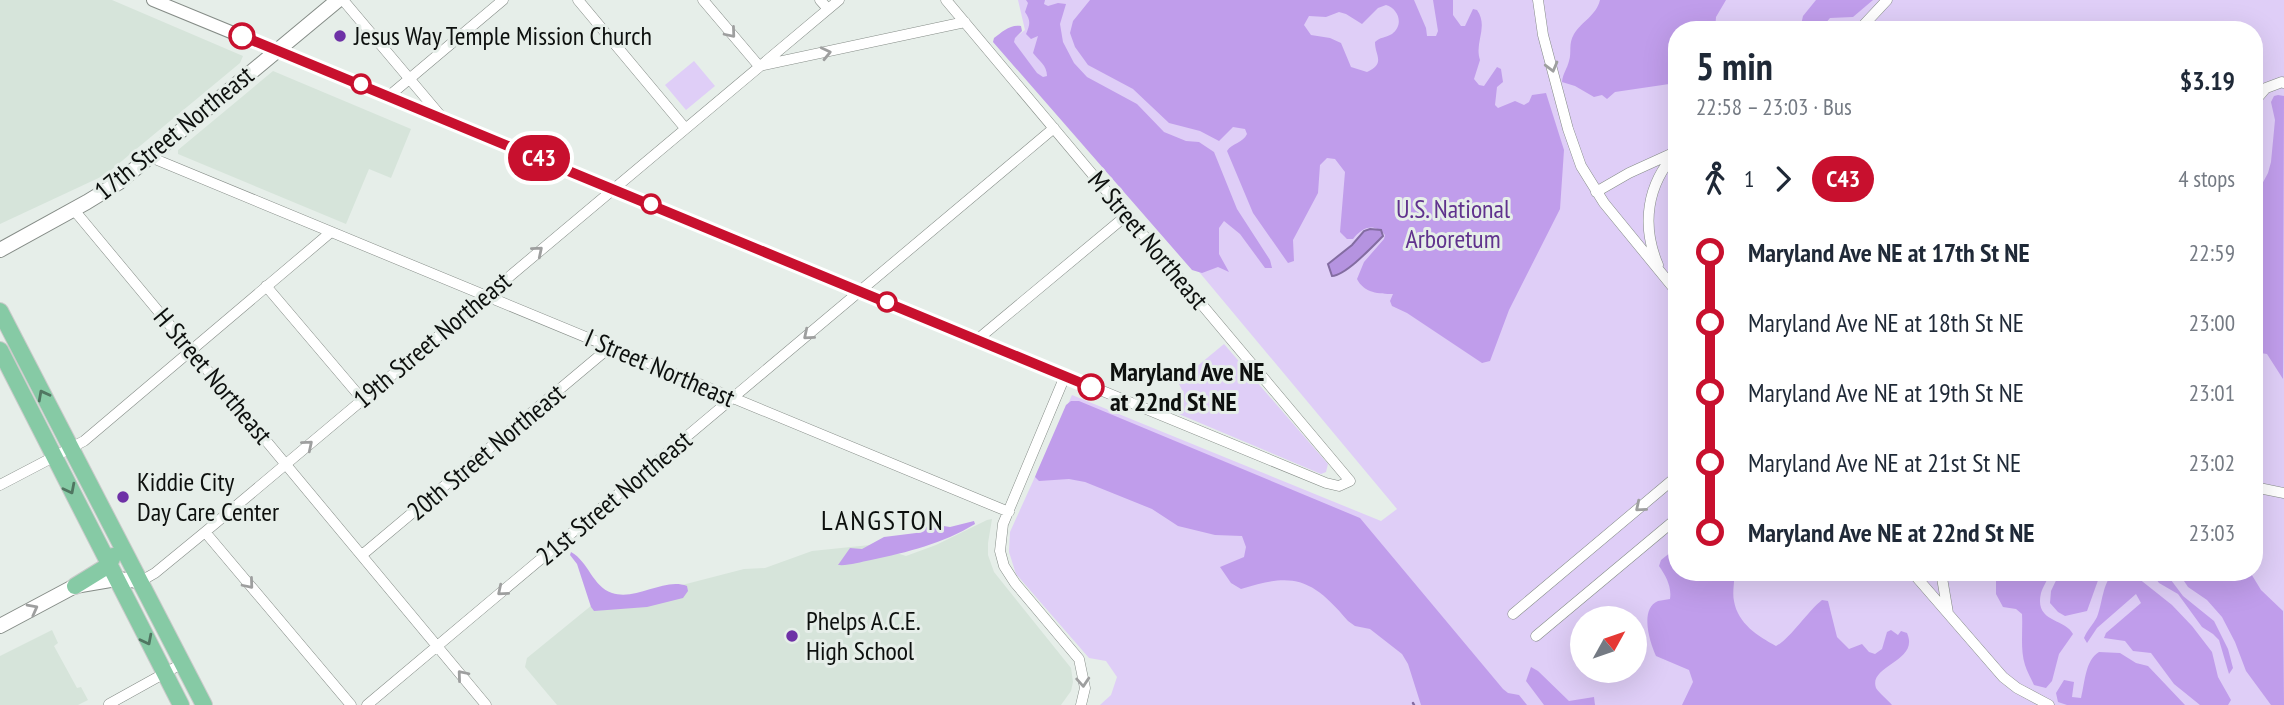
<!DOCTYPE html>
<meta charset="utf-8">
<style>
body{margin:0;font-family:"PT Sans Narrow",sans-serif;background:#f6f6f7;color:#1f2937;height:100vh;display:flex;flex-direction:column;font-size:26px;white-space:nowrap}
*{box-sizing:border-box;margin:0}
p{font-size:23px;color:#747a83}
.icon{flex:none;width:38px;height:38px;fill:none;stroke:currentColor;stroke-width:2;stroke-linecap:round;stroke-linejoin:round}
.map{position:relative;flex:1;overflow:hidden}
.side{position:absolute;left:1668px;top:21px;width:595px;height:560px;display:flex;flex-direction:column;background:#fff;border-radius:28px;box-shadow:0 7px 28px #0002}
.side>*{flex:none}
.badge{padding:0 14px;border-radius:23px;font-size:24px;line-height:46px}
.needle{width:46px;rotate:50deg}
.fabs{position:absolute;left:1570px;top:606px;display:grid;gap:14px}
.fabs a{display:grid;place-items:center;width:77px;height:77px;border-radius:50%;background:#fff;box-shadow:0 7px 28px #0002;font-size:35px}
.map>.badge{position:absolute;translate:-50% -50%;box-shadow:0 0 0 4px #fff}
.legs{display:flex;align-items:center;gap:10px;height:77px;padding:0 28px;font-size:23px}
.legs p{margin-inline-start:auto}
.head{display:flex;align-items:center;justify-content:space-between;height:119px;padding:0 28px}
h1{font-size:38px;font-weight:700;line-height:52px}
ul{padding:0 28px;list-style:none}
li{display:flex;align-items:center;gap:24px;height:70px;font-size:26px}
li i{display:grid;place-items:center;width:10px;height:100%;margin:0 9px;background:currentColor}
li i::after{content:'';width:18px;height:18px;margin:-9px;border:5px solid;border-radius:50%;background:#fff}
li p{margin-inline-start:auto}
li:first-child i{background:linear-gradient(#0000 50%,currentColor 0)}
li:last-child i{background:linear-gradient(currentColor 50%,#0000 0)}
.map>svg:first-child{display:block}
.built{fill:#d6e4da}
.green{fill:#dfcef7;fill-rule:evenodd}
.forest{fill:#c09deb;fill-rule:evenodd}
.water{fill:#b593e0;stroke:#836ca1;stroke-width:2}
.lines{fill:none;stroke-linecap:round;stroke-linejoin:round}
.stream{stroke:#836ca1;stroke-width:2.5}
.minor-casing{stroke:#858c87;stroke-width:11}
.tertiary-casing{stroke:#858c87;stroke-width:14}
.secondary-casing{stroke:#858c87;stroke-width:16}
.primary-casing{stroke:#cacaca;stroke-width:18}
.minor{stroke:#fff;stroke-width:10}
.tertiary{stroke:#fff;stroke-width:12}
.secondary{stroke:#fff;stroke-width:14}
.primary{stroke:#86caa5;stroke-width:16}
.oneway{stroke:#9e9f9f}
.oneway2{stroke:#507661}
.line-1-casing{stroke:#fff;stroke-width:16}
.line-1{stroke:#c8102e;stroke-width:10}
.stop-1-dot{fill:#fff;stroke:#c8102e;stroke-width:3.5}
.poi-dot{fill:#6e31a6;stroke:#e6eee9;stroke-width:2.5}
.labels{text-anchor:middle;stroke-width:6;stroke-linejoin:round;paint-order:stroke}
.poi-label{font-size:26px;fill:#0d100e;stroke:#e6eee9;text-anchor:start}
.street-label{font-size:26px;fill:#0d100e;stroke:#e6eee9}
.park-label{font-size:26px;fill:#60328d;stroke:#e6eee9}
.stop-label{font-size:26px;font-weight:bold;fill:#0d100e;stroke:#e6eee9;text-anchor:start}
.neighbourhood-label{font-size:28px;letter-spacing:2px;fill:#0d100e;stroke:#e6eee9}
</style>
<div class="map">
<svg width="2284" height="705" viewBox="0 0 2284 705">
<rect width="100%" height="100%" fill="#e6eee9"/>
<!-- built -->
<path class="built" d="M 0,0 L 112,0 L 243,56 L 240,63 L 105,175 L 0,224 Z
M 273,71 L 411,129 L 391,178 L 369,169 L 346,224 L 178,154 L 178,150 Z
M 992,519 L 988,543 L 988,555 L 994,572 L 1071,668 L 1073,682 L 1071,691 L 1061,705 L 557,705 L 525,667 L 527,658 L 592,605 L 659,591 L 744,569 L 765,568 L 812,551 L 870,545 L 906,556 L 936,545 L 987,520 Z
M 52,630 L 58,643 L 54,646 L 77,688 L 81,687 L 88,700 L 78,705 L 0,705 L 0,656 Z"/>
<!-- green -->
<path class="green" d="M 1018,0 L 2284,0 L 2284,705 L 1100,705 L 1111,695 L 1117,677 L 1106,661 L 1089,658 L 1016,574 L 1009,552 L 1010,532 L 1072,395 L 1381,521 L 1397,509 L 1008,43 L 1025,30 ZM 1676,30 L 2254,30 L 2254,572 L 1676,572 ZM 1582,618 L 1634,618 L 1634,670 L 1582,670 Z
M 694,61 L 715,86 L 686,110 L 665,85 Z
M 1224,344 L 1328,464 L 1326,472 L 1321,474 L 1174,412 L 1183,392 L 1178,382 Z"/>
<!-- forest -->
<path class="forest" d="M 1026,0 L 1045,0 L 1044,4 L 1048,6 L 1058,3 L 1066,4 L 1060,24 L 1063,42 L 1074,63 L 1087,77 L 1137,104 L 1164,132 L 1186,141 L 1199,142 L 1214,152 L 1237,209 L 1270,260 L 1272,268 L 1265,268 L 1240,234 L 1224,221 L 1219,228 L 1219,254 L 1229,272 L 1218,267 L 1202,273 L 1192,270 L 993,42 L 994,38 C 1002,32 1010,24 1021,26 L 1022,31 L 1015,38 L 1014,42 L 1037,73 L 1043,77 L 1047,76 C 1047,65 1039,61 1033,53 L 1038,36 L 1031,39 L 1026,34 C 1030,24 1031,21 1025,12 L 1028,3 Z
M 1090,0 L 1414,0 L 1426,28 L 1427,36 L 1436,36 L 1438,31 L 1433,0 L 1453,0 L 1453,15 L 1461,26 L 1465,26 L 1473,9 L 1477,10 C 1489,27 1474,42 1480,60 L 1474,79 L 1479,85 L 1484,86 L 1497,67 L 1501,69 L 1503,82 L 1497,87 L 1495,105 L 1498,108 L 1515,101 L 1524,105 L 1529,102 L 1532,95 L 1546,93 L 1564,150 L 1560,209 L 1509,310 L 1490,361 L 1482,363 L 1407,313 L 1392,306 L 1390,301 L 1393,294 C 1379,294 1364,293 1357,279 L 1364,262 L 1384,239 L 1385,235 C 1373,222 1362,228 1353,239 L 1347,239 L 1340,232 L 1345,172 L 1335,159 L 1327,158 L 1320,165 L 1318,193 L 1293,240 L 1294,261 L 1288,263 L 1253,213 L 1227,151 C 1232,143 1243,143 1247,134 L 1245,129 L 1233,127 L 1219,141 L 1200,131 L 1169,123 L 1133,89 L 1088,65 L 1075,47 L 1070,33 L 1073,21 ZM 1386,5 C 1399,9 1404,25 1392,34 C 1385,38 1380,37 1375,42 C 1375,56 1386,63 1367,72 L 1351,67 L 1341,43 L 1330,38 L 1311,35 L 1304,25 L 1309,16 L 1326,17 L 1339,12 L 1346,14 L 1362,24 L 1378,8 Z
M 1600,0 L 1726,0 L 1716,17 L 1715,30 L 1676,30 L 1676,83 L 1615,92 L 1607,99 L 1602,95 L 1594,97 L 1575,86 L 1562,82 C 1563,73 1567,69 1569,61 C 1572,52 1568,44 1574,34 C 1582,21 1596,16 1600,0 Z
M 1816,0 L 1873,0 L 1853,17 L 1830,18 L 1824,25 L 1806,29 L 1801,25 L 1803,16 Z
M 2278,95 L 2284,96 L 2283,379 L 2267,354 L 2254,352 L 2254,199 L 2268,173 L 2271,162 L 2275,120 L 2271,102 L 2274,96 Z
M 1071,401 L 1079,401 L 1360,518 L 1503,689 L 1508,693 L 1519,695 L 1527,705 L 1421,705 L 1408,664 L 1402,654 L 1370,629 L 1355,626 L 1348,621 C 1312,578 1293,572 1241,589 L 1231,583 L 1220,567 L 1244,557 L 1246,547 L 1242,536 L 1215,535 L 1178,526 L 1152,509 L 1085,482 L 1069,479 L 1039,481 L 1035,477 L 1037,472 L 1066,405 Z
M 974,521 L 975,524 C 942,544 908,552 871,560 C 860,562 848,566 838,565 L 850,548 L 862,549 L 884,537 L 916,533 L 931,524 L 950,527 Z
M 1676,548 L 1676,572 L 1734,572 C 1735,582 1732,592 1734,601 C 1738,624 1758,636 1776,646 C 1789,640 1808,611 1822,600 L 1828,601 L 1837,637 L 1849,649 L 1862,644 L 1869,652 L 1875,654 L 1882,649 L 1887,632 L 1891,630 L 1898,635 L 1901,631 L 1907,633 C 1920,662 1868,665 1876,688 C 1879,693 1888,700 1892,705 L 1682,705 L 1693,682 L 1689,670 L 1656,656 C 1650,643 1639,609 1658,601 C 1662,600 1666,600 1670,599 C 1672,587 1666,576 1659,566 L 1661,560 Z
M 571,552 C 589,562 592,586 612,593 C 637,601 664,577 687,586 L 688,591 L 683,598 L 647,607 L 594,611 L 591,607 L 577,564 L 570,555 Z
M 1996,572 L 2050,572 C 2048,580 2043,586 2041,593 C 2034,623 2065,618 2073,634 L 2059,654 L 2052,681 L 2046,688 L 2034,685 C 2031,678 2027,672 2025,665 C 2020,649 2023,631 2022,614 L 2016,609 L 2003,607 L 1996,594 Z
M 2060,572 L 2101,572 L 2087,611 L 2065,616 L 2058,612 L 2050,603 L 2051,591 Z
M 2114,572 L 2133,574 L 2172,605 L 2192,626 L 2212,652 L 2218,677 L 2231,700 L 2228,705 L 2200,705 L 2174,684 L 2151,653 L 2133,651 L 2125,641 L 2104,638 L 2106,633 L 2141,603 L 2136,594 L 2097,628 L 2087,643 L 2084,638 C 2087,630 2093,625 2097,617 C 2103,602 2102,584 2114,572 Z
M 2151,572 L 2160,572 L 2171,580 L 2183,596 L 2214,621 L 2228,649 L 2233,668 L 2229,674 L 2219,640 L 2213,634 L 2202,627 L 2178,594 L 2159,583 Z
M 2178,572 L 2250,572 L 2261,590 L 2283,611 L 2284,705 L 2271,705 L 2246,671 L 2235,642 L 2222,617 L 2207,600 L 2188,587 Z
M 2099,652 L 2120,653 L 2136,663 L 2148,666 L 2185,705 L 2067,705 L 2058,702 L 2056,693 L 2064,680 L 2074,682 L 2072,697 L 2081,698 C 2085,683 2085,660 2099,652 Z
M 1531,667 L 1538,671 L 1569,701 L 1594,697 L 1595,705 L 1544,705 L 1526,681 Z"/>
<!-- water -->
<path class="water" d="M 1370,229 L 1381,230 L 1383,236 C 1372,247 1346,275 1332,276 L 1328,264 L 1352,245 L 1364,231 Z"/>
<g class="lines">
<!-- stream -->
<path class="stream" d="M 1413,703 L 1414,705"/>
<defs>
<path id="minor" d="M 343,0 L 440,115
M 578,0 L 685,128
M 703,0 L 759,66 L 965,22
M 820,0 L 828,9
M 1538,0 L 1543,35 L 1568,129 L 1581,166 L 1604,203 L 1676,291
M 1859,30 L 1887,0
M 277,51 L 1326,483 L 1339,486 L 1350,481 L 946,0
M 389,96 L 503,0
M 2254,102 L 2266,88 L 2282,82 L 2284,83
M 150,157 L 1009,512
M 1596,192 L 1629,173 L 1673,153
M 74,210 L 486,705
M 1658,265 C 1641,225 1647,184 1676,153
M 266,286 L 362,399
M 978,339 L 1127,215
M 1065,376 L 1003,524 L 1000,551 L 1004,566 L 1015,583 L 1079,659 L 1085,688 L 1081,705
M 0,485 L 84,441 L 331,232
M 2254,487 L 2284,493
M 205,532 L 351,705
M 362,555 L 610,347
M 1912,572 L 2003,677 L 2017,688 L 2049,705
M 1941,572 L 1948,613
M 141,581 L 155,573 L 205,532 L 839,0
M 1513,614 L 1676,477
M 1536,636 L 1676,519
M 109,704 L 183,663
M 367,705 L 1054,128"/>
<path id="tertiary" d="M 153,0 L 277,51"/>
<path id="secondary" d="M 0,250 L 87,202 L 118,183 L 338,0
M 0,626 L 75,586 L 116,579 L 141,581"/>
<path id="primary" d="M 0,311 L 204,705
M 0,350 L 181,705
M 75,586 L 109,565 L 113,556"/>
</defs>
<!-- minor casing -->
<use href="#minor" class="minor-casing"/>
<!-- tertiary casing -->
<use href="#tertiary" class="tertiary-casing"/>
<!-- secondary casing -->
<use href="#secondary" class="secondary-casing"/>
<!-- primary casing -->
<use href="#primary" class="primary-casing"/>
<!-- minor -->
<use href="#minor" class="minor"/>
<!-- tertiary -->
<use href="#tertiary" class="tertiary"/>
<!-- secondary -->
<use href="#secondary" class="secondary"/>
<!-- primary -->
<use href="#primary" class="primary"/>
</g>
<!-- one-way arrows -->
<defs><path id="oneway-chevron" d="M-2-3.5L2.5 0L-2 3.5" fill="none" stroke-width="1.6" stroke-linecap="round" stroke-linejoin="round" transform="scale(1.75)"/></defs>
<g class="oneway">
<use href="#oneway-chevron" transform="translate(731 33) rotate(50)"/>
<use href="#oneway-chevron" transform="translate(826 53) rotate(-13)"/>
<use href="#oneway-chevron" transform="translate(1552 67) rotate(75)"/>
<use href="#oneway-chevron" transform="translate(538 251) rotate(-40)"/>
<use href="#oneway-chevron" transform="translate(808 335) rotate(140)"/>
<use href="#oneway-chevron" transform="translate(308 445) rotate(-40)"/>
<use href="#oneway-chevron" transform="translate(1640 507) rotate(140)"/>
<use href="#oneway-chevron" transform="translate(249 584) rotate(50)"/>
<use href="#oneway-chevron" transform="translate(502 591) rotate(140)"/>
<use href="#oneway-chevron" transform="translate(33 609) rotate(-28)"/>
<use href="#oneway-chevron" transform="translate(462 675) rotate(-130)"/>
<use href="#oneway-chevron" transform="translate(1083 682) rotate(86)"/>
</g>
<g class="oneway2">
<use href="#oneway-chevron" transform="translate(43 395) rotate(-118)"/>
<use href="#oneway-chevron" transform="translate(70 489) rotate(63)"/>
<use href="#oneway-chevron" transform="translate(147 640) rotate(63)"/>
</g>
<g class="lines">
<defs>
<path id="line-1" d="M 242,36 L 1091,387"/>
</defs>
<!-- line-1 casing -->
<use href="#line-1" class="line-1-casing"/>
<!-- line-1 -->
<use href="#line-1" class="line-1"/>
</g>
<!-- markers -->
<g class="stop-1-dot">
<circle cx="242" cy="36" r="12"/>
<circle cx="361" cy="84" r="9"/>
<circle cx="651" cy="204" r="9"/>
<circle cx="887" cy="302" r="9"/>
<circle cx="1091" cy="387" r="12"/>
</g>
<g class="poi-dot">
<circle cx="340" cy="36" r="7"/>
<circle cx="123" cy="497" r="7"/>
<circle cx="792" cy="636" r="7"/>
</g>
<g class="labels">
<!-- poi labels -->
<g class="poi-label">
<text x="354" y="45">Jesus Way Temple Mission Church</text>
<text x="137" y="491">Kiddie City<tspan x="137" dy="30">Day Care Center</tspan></text>
<text x="806" y="630">Phelps A.C.E.<tspan x="806" dy="30">High School</tspan></text>
</g>
<!-- street labels -->
<g class="street-label">
<text transform="translate(174 133) rotate(-39)" y="9">17th Street Northeast</text>
<text transform="translate(1148 240) rotate(50)" y="9">M Street Northeast</text>
<text transform="translate(432 340) rotate(-40)" y="9">19th Street Northeast</text>
<text transform="translate(660 368) rotate(23)" y="9">I Street Northeast</text>
<text transform="translate(213 376) rotate(50)" y="9">H Street Northeast</text>
<text transform="translate(486 452) rotate(-40)" y="9">20th Street Northeast</text>
<text transform="translate(614 498) rotate(-40)" y="9">21st Street Northeast</text>
</g>
<!-- park labels -->
<g class="park-label">
<text x="1453" y="218">U.S. National<tspan x="1453" dy="30">Arboretum</tspan></text>
</g>
<!-- stop labels -->
<g class="stop-label">
<text x="1110" y="381">Maryland Ave NE<tspan x="1110" dy="30">at 22nd St NE</tspan></text>
</g>
<!-- neighbourhood labels -->
<g class="neighbourhood-label">
<text x="883" y="530">LANGSTON</text>
</g>
</g>
</svg>
<div class="fabs">
<a><svg class="needle" viewBox="-14 -14 28 28"><path d="M0-13l5 13h-10z" fill="#e53935"/><path d="M0 13l5-13h-10z" fill="#747a83"/></svg></a>
</div>
<b class="badge" style="left:539px;top:158px;background:#c8102e;color:#fff">C43</b>
<section class="side">
<div class="head"><div><h1>5 min</h1><p>22:58 – 23:03 · Bus</p></div><b>$3.19</b></div>
<div class="legs"><svg class="icon" aria-label="walk" viewBox="0 0 24 24"><circle cx="13" cy="4" r="2"/><path d="M13 8l-2 6 4 7M11 14l-3 7M7 12l3-4h3l4 4"/></svg>1<svg class="icon" aria-label="forward" viewBox="0 0 24 24"><path d="M9 5l7 7-7 7"/></svg><b class="badge" style="background:#c8102e;color:#fff">C43</b><p>4 stops</p></div>
<ul>
<li><i style="color:#c8102e"></i><b>Maryland Ave NE at 17th St NE</b><p>22:59</p></li>
<li><i style="color:#c8102e"></i><span>Maryland Ave NE at 18th St NE</span><p>23:00</p></li>
<li><i style="color:#c8102e"></i><span>Maryland Ave NE at 19th St NE</span><p>23:01</p></li>
<li><i style="color:#c8102e"></i><span>Maryland Ave NE at 21st St NE</span><p>23:02</p></li>
<li><i style="color:#c8102e"></i><b>Maryland Ave NE at 22nd St NE</b><p>23:03</p></li>
</ul>
</section>
</div>
